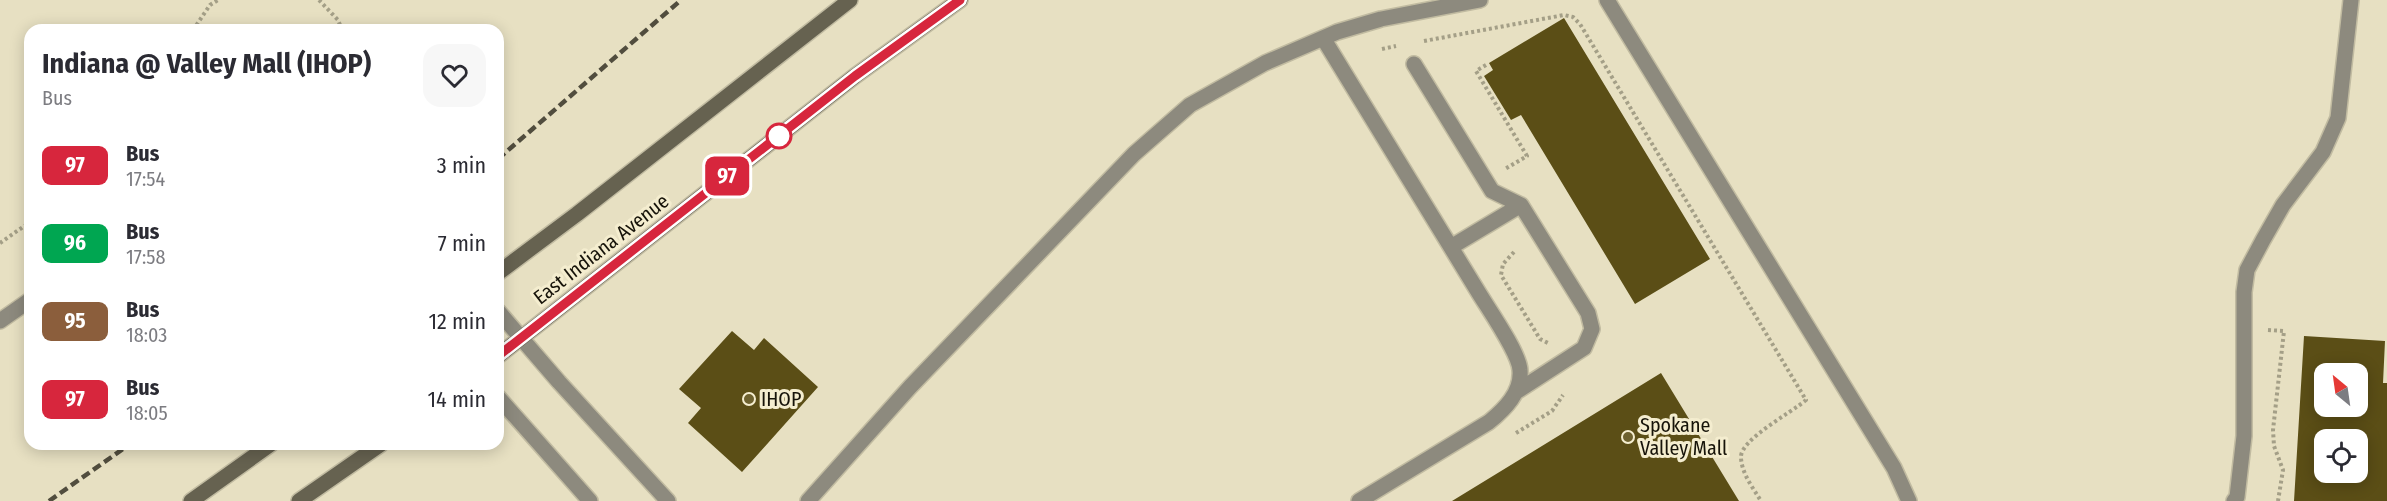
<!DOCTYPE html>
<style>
body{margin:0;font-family:"Fira Sans Condensed",sans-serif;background:#f7f7f7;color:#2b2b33;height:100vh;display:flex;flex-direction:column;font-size:22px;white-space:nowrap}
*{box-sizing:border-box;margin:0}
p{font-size:20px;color:#7c7c81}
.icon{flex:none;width:33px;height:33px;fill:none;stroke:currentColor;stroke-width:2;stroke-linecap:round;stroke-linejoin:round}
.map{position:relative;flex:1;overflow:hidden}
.sheet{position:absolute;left:24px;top:24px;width:480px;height:426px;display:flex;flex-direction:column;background:#fff;border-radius:18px;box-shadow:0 3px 15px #0003}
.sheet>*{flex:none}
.badge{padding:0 12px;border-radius:9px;font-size:21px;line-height:39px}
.needle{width:39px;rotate:331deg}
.controls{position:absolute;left:2314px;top:363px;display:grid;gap:12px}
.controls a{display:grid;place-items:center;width:54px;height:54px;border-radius:12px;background:#fff;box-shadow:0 3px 15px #0003;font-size:30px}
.map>.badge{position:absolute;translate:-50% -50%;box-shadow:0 0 0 3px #fff}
.round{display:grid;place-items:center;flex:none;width:63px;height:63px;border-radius:18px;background:#f7f7f7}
.summary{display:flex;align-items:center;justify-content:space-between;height:102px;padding:0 18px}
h1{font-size:28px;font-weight:700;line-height:45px}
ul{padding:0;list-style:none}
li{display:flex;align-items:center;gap:18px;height:78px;padding:0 18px}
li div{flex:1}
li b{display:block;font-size:22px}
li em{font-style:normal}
li .badge{min-width:66px;font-weight:700;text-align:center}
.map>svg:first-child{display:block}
.building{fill:#5b4e16;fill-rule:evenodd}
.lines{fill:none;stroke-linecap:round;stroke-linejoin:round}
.lane-casing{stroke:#c1bba1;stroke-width:18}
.street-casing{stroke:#c1bba1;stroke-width:18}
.secondary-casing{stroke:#c1bba1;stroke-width:18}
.path{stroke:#a49f87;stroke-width:4;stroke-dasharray:3 3;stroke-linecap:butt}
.lane{stroke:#8d8a7e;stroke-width:15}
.street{stroke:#8d8a7e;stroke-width:15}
.secondary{stroke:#666250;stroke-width:15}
.rail{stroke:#514d3e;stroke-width:4.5;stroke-dasharray:9 4.5;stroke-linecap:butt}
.line-casing{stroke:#fff;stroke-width:14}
.line{stroke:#d7263d;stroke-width:9}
.stop-dot{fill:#fff;stroke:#d7263d;stroke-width:3}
.poi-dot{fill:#6d612e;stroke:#f4edcf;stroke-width:2}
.labels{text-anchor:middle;stroke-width:6;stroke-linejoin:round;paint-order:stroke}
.street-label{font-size:20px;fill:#161309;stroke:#f4edcf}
.poi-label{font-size:20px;fill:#161309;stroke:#f4edcf;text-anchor:start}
</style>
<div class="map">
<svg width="2387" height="501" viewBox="0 0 2387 501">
<rect width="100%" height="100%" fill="#e7e0c2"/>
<!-- building -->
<path class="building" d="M 1564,18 L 1710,259 L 1635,304 L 1521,115 L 1511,120 L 1484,76 L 1493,70 L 1489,63 Z
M 732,331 L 754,350 L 764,338 L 818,387 L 742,472 L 688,423 L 701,408 L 679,389 Z
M 2304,336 L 2385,341 L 2383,383 L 2387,383 L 2387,501 L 2294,501 ZM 2325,374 L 2358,374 L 2358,406 L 2325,406 ZM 2325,440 L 2358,440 L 2358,472 L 2325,472 Z
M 1661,373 L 1739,501 L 1452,501 Z"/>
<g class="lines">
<defs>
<path id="lane" d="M 1607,0 L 1894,468 L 1909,501
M 1323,38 C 1374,122 1426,206 1477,290 C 1487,307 1519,352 1520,370 C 1522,392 1505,409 1489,422 L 1359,501
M 1414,64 L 1492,191 L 1521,205 L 1588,313 L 1592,329 L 1584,348 L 1516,392
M 1451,247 L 1521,205
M 498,311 L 559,382 L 668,501
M 498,397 L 590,501
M 808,501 L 910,387 L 1134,154 L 1190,105 L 1265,63 L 1337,32 L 1381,19 L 1480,0
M 2234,501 L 2237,497 L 2244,436 L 2244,292 L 2247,270 L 2263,240 L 2283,205 L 2323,152 L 2338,118 L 2351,0"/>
<path id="street" d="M 0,321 L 30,300"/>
<path id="secondary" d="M 498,273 L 577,214 L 850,0
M 498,356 L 855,76 L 960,0
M 191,501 L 271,444
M 299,501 L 381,444"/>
</defs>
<!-- lane casing -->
<use href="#lane" class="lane-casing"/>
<!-- street casing -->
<use href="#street" class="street-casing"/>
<!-- secondary casing -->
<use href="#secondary" class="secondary-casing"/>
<!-- path -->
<path class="path" d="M 319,0 L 338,20 L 342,30
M 193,30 L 210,5 L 218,0
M 1424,41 L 1564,15 L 1573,17 L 1580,24 L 1806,400 C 1791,413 1739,440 1741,458 C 1742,474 1753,488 1761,501
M 1382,49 L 1396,46
M 1486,65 L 1476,71 L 1527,156 L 1505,169
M 0,243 L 30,222
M 1514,252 L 1503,264 L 1501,275 L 1540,339 L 1548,343
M 2268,330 L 2284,331 L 2273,430 L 2274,446 L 2283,470 L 2278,501
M 1516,433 L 1552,411 L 1563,395"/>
<!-- lane -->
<use href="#lane" class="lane"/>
<!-- street -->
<use href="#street" class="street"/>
<!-- secondary -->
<use href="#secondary" class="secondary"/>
<!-- rail -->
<path class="rail" d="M 498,159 L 681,0
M 49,501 L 130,444"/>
</g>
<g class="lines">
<defs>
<path id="line" d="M 498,356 L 855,76 L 960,0"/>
</defs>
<!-- line casing -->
<use href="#line" class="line-casing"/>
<!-- line -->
<use href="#line" class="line"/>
</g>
<!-- markers -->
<circle class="stop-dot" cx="779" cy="136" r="12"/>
<g class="poi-dot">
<circle cx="749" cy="399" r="6"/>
<circle cx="1628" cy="437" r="6"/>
</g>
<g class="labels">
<!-- street labels -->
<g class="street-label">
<text transform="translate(601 249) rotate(-38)" y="7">East Indiana Avenue</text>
</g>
<!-- poi labels -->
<g class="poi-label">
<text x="761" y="406">IHOP</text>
<text x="1640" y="432">Spokane<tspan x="1640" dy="23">Valley Mall</tspan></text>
</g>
</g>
</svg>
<div class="controls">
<a><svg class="needle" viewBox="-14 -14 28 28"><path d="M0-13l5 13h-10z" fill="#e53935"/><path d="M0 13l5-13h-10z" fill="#7c7c81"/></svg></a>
<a><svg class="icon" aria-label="locate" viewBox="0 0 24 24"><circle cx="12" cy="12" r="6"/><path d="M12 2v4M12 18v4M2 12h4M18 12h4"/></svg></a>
</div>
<b class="badge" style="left:727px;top:176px;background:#d7263d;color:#fff">97</b>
<section class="sheet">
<div class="summary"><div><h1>Indiana @ Valley Mall (IHOP)</h1><p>Bus</p></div><a class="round"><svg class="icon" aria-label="heart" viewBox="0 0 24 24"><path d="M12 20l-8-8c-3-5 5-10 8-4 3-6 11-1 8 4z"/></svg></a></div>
<ul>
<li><span class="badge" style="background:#d7263d;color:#fff">97</span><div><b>Bus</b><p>17:54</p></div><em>3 min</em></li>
<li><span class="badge" style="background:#00a651;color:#fff">96</span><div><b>Bus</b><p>17:58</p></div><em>7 min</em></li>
<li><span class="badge" style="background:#8b5e3c;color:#fff">95</span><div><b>Bus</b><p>18:03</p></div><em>12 min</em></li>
<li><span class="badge" style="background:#d7263d;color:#fff">97</span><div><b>Bus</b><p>18:05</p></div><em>14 min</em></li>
</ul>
</section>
</div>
